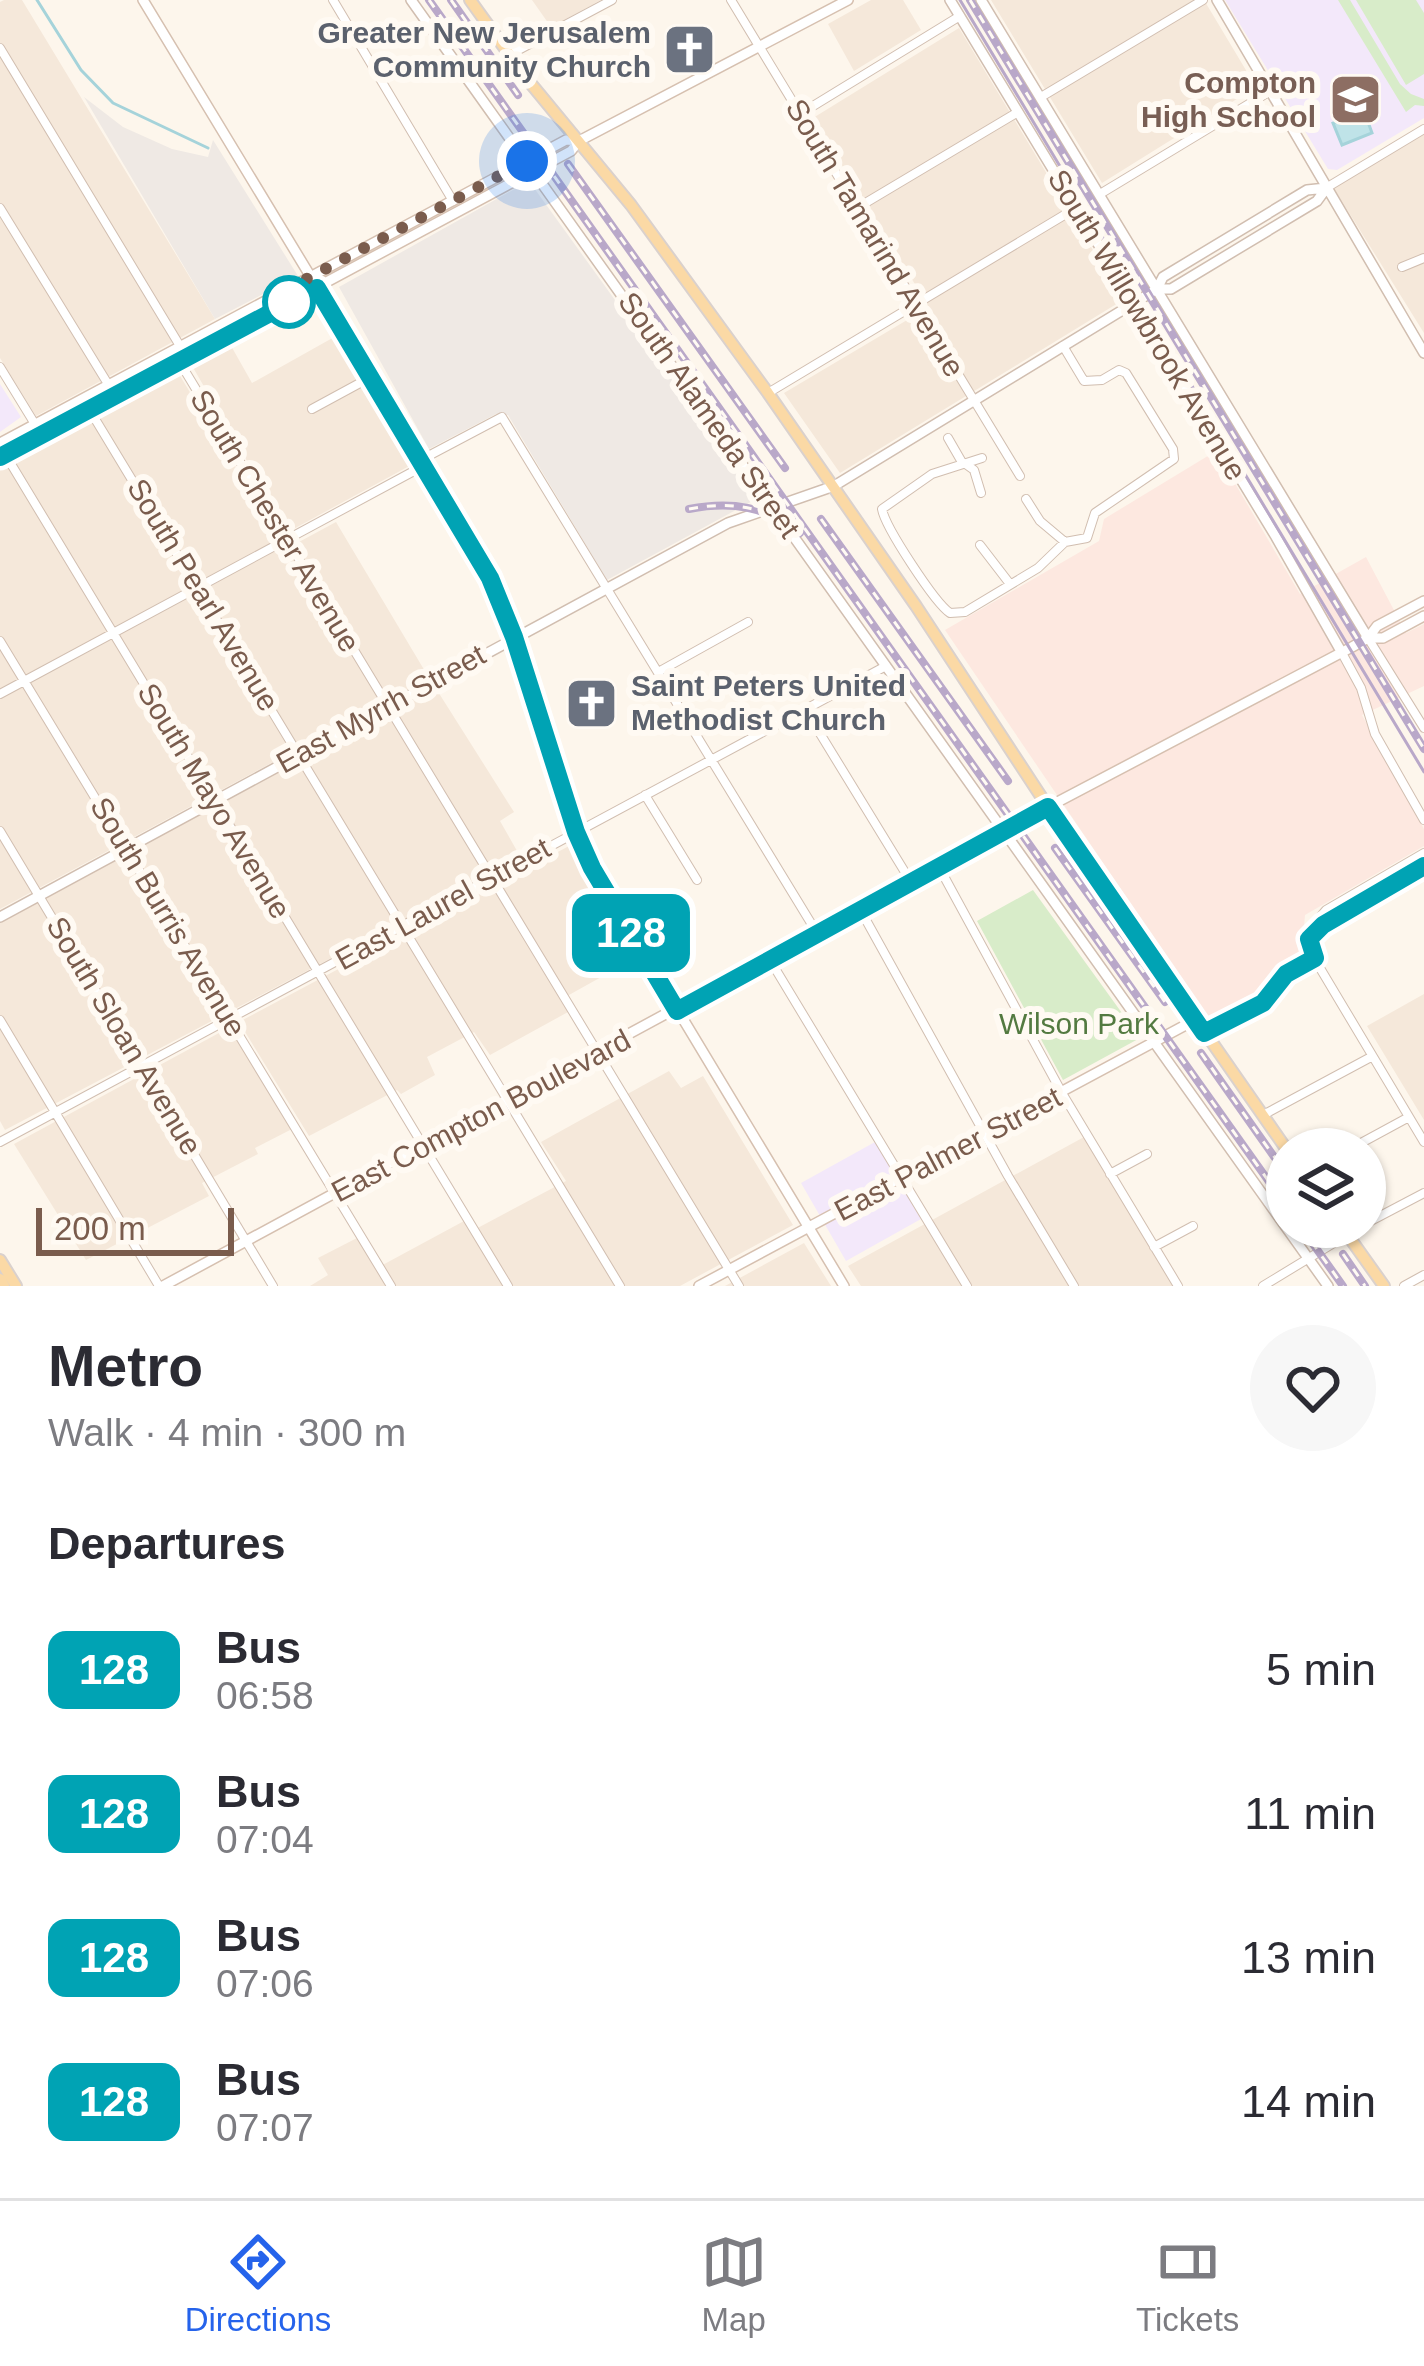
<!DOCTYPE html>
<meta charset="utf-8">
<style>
body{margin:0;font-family:Arial,sans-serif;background:#f7f7f7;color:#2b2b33;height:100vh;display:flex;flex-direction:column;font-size:45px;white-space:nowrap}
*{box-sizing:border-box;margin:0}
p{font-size:39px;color:#7c7c81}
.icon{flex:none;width:66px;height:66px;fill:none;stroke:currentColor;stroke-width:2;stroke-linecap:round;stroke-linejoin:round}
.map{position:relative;height:1286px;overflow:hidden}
.panel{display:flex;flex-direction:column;background:#fff;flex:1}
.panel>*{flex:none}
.badge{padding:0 24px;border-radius:18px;font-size:42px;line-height:78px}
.buttons{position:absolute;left:1266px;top:1128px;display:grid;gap:24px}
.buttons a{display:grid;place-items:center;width:120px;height:120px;border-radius:50%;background:#fff;box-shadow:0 3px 9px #0004;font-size:60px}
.scale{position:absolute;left:36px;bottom:30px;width:198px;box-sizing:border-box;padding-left:12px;border:6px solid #7a5c4d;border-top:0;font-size:33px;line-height:42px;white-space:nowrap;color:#7a5c4d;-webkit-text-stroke:9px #fffaf3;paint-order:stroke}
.you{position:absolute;width:60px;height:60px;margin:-30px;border:9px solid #fff;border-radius:50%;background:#1a73e8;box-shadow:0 0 0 18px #1a73e833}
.map>.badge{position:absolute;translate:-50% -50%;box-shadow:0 0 0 6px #fff}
h2{padding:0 48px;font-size:45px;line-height:108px}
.round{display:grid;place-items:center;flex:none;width:126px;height:126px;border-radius:63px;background:#f7f7f7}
.summary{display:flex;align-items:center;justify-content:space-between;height:204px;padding:0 48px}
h1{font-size:57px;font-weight:800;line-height:90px}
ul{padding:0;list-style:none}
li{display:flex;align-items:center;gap:36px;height:144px;padding:0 48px}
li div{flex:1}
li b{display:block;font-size:45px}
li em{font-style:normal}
li .badge{min-width:132px;font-weight:700;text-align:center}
.dock{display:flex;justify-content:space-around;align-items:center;height:168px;border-top:3px solid #e1e1e2;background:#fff;font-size:33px;color:#7c7c81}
.dock a{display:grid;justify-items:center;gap:6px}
.dock .active{color:#2563eb}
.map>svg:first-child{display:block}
.residential{fill:#f5e8da}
.commercial{fill:#fde8e0}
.industrial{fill:#efe9e4}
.education{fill:#f3e8fa}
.green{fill:#d8ecc9}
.water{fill:#bfe3e8;stroke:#a5d3da;stroke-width:3}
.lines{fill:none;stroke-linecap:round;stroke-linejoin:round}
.stream{stroke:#a5d3da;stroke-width:3}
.minor-casing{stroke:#d1beb0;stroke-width:10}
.tertiary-casing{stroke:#d1beb0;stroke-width:12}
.secondary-casing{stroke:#d6c0b0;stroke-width:12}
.primary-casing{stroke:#dad1cd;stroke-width:14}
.minor{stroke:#fff;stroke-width:8}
.tertiary{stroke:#fff;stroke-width:9}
.secondary{stroke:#fff;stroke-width:9}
.primary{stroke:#fbd9a5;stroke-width:10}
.tram{stroke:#b9a8c9;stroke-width:3}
.rail-casing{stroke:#b9a8c9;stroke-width:8}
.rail{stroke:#fffaf3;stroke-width:3;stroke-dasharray:9;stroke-linecap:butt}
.line-casing{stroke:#fff;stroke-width:27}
.line{stroke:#00a3b4;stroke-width:18}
.walk{stroke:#7a5c4d;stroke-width:12;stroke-dasharray:0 21.6}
.stop-dot{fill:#fff;stroke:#00a3b4;stroke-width:6}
.labels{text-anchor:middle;stroke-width:12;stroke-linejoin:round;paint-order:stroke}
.worship-label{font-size:30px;font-weight:bold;fill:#5b616d;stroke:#fffaf3;text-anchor:end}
.education-label{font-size:30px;font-weight:bold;fill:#785e54;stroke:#fffaf3;text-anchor:end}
.street-label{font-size:30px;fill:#7a5c4d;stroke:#fffaf3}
.park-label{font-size:30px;fill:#537a41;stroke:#fffaf3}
</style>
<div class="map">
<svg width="1424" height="1286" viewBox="0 0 1424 1286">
<rect width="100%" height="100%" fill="#fdf6ec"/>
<!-- residential -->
<path class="residential" d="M 4,0 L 22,0 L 215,319 L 36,416 L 0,358 L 0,2 Z
M 532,0 L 601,0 L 551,27 Z
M 871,0 L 903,0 L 921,30 L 854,71 L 828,24 Z
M 991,0 L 1204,0 L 1256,87 L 1102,183 Z
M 959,28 L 1123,300 L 840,473 L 784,393 L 929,307 L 813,118 Z
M 1424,133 L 1424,333 L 1333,187 Z
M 336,336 L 413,464 L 288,532 L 191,364 L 230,344 L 252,383 Z
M 177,371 L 286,549 L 336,522 L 429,678 L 0,909 L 0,466 Z
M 435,687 L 514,812 L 500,821 L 521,858 L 5,1130 L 0,1121 L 0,922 Z
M 569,846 L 607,917 L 586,930 L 612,971 L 560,1000 L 568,1012 L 490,1055 L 474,1032 L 427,1057 L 435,1075 L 401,1094 L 397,1090 L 309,1136 L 239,1022 Z
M 1424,994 L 1424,1120 L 1367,1026 Z
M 230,1027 L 292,1129 L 255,1148 L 258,1154 L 202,1183 L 209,1196 L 86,1260 L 14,1144 Z
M 669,1071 L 681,1088 L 703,1076 L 793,1225 L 680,1286 L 310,1286 L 328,1275 L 318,1258 L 357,1238 L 377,1268 L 464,1221 L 472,1231 L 566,1181 L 541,1142 Z
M 1084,1137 L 1175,1286 L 861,1286 L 848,1266 Z
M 804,1243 L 831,1286 L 725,1286 Z"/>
<!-- commercial -->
<path class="commercial" d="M 1216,451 L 1300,594 L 1366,557 L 1406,633 L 1424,624 L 1424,686 L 1362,715 L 1424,829 L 1424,846 L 1305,915 L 1302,950 L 1256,999 L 1211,1022 L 945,630 L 1099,541 L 1104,519 Z"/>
<!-- industrial -->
<path class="industrial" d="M 84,97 L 123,127 L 172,149 L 208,157 L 213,140 L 298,276 L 215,319 Z
M 529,181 L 758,498 L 607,580 L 508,415 L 496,414 L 429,449 L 339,287 Z"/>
<!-- education -->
<path class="education" d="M 1225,0 L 1424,0 L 1424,118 L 1337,170 L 1328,169 Z
M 0,384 L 21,417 L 0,432 Z
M 875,1142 L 921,1219 L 846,1261 L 801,1183 Z"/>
<!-- green -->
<path class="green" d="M 1338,0 L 1350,0 L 1400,84 L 1411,94 L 1424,99 L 1424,106 L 1415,105 L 1406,112 Z
M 1356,0 L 1416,0 L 1424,13 L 1424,74 L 1406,85 Z
M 1033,890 L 1140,1038 L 1063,1080 L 977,921 Z"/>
<!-- water -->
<path class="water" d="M 1364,111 L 1372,133 L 1342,145 L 1333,123 Z"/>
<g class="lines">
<!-- stream -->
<path class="stream" d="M 37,0 L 81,70 L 113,103 L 208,148"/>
<defs>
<path id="minor" d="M 333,0 L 453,201
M 731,0 L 1020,476
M 0,48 L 180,346 L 182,366 L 739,1286
M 509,55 L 612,0
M 1041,97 L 1203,0
M 800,114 L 960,16
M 1326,188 L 1424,129
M 1100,194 L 1272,90
M 0,208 L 108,384
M 857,208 L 1018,112
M 1402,267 L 1424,258
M 0,367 L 41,434
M 768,393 L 1076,208
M 83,399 L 620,1286
M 312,409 L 371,377
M 948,438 L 963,464
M 5,454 L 508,1286
M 982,458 L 932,474 L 882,509 C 885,527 935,603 950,613 L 965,612 L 1038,568 L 1065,542 L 1087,538 L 1095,513 L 1174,459 L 1173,449 L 1126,373 L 1119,370 L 1102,380 L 1084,381 L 1063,346
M 967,465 L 974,470 L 981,493
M 1026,499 L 1040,521 L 1065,542
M 980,545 L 1010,584
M 1368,638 L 1424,728
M 0,641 L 391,1286
M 1342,653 L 1361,688 L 1375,734 L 1424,820
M 660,671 L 748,622
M 0,694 L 414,471 L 432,454 L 502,417 L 817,933
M 805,709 L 911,882
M 645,795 L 697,880
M 0,831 L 273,1286
M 1424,853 L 1326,910 L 1309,930 L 1314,958 L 1424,1142
M 940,869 L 1062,1093 L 1178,1286
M 861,911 L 1008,1176 L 1074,1286
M 770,960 L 967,1286
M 0,1020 L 159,1286
M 1205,1032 L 1263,1003 L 1286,973 L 1314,958
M 1263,1115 L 1371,1057
M 0,1142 L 886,666
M 1350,1149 L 1409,1117
M 1110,1174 L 1147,1154
M 1365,1224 L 1424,1193
M 1154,1247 L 1193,1226
M 1263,1286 L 1360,1227
M 1404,1286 L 1424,1275"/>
<path id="tertiary" d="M 411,0 L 1328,1286
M 950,0 L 1276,537 L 1342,653
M 981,0 L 1368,638
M 1217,0 L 1424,353
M 1157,289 L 1171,289 L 1317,201 L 1325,190
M 0,917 L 728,523 L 834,486 L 1157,289 L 1163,277 L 1307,190 L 1326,188"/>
<path id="secondary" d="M 143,0 L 469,538 L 514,637 L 560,786 L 592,868 L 844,1286
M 0,443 L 566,140 L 579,141
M 0,457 L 571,151 L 579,141 L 848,0
M 1368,638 L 1383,638 L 1424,616
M 163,1286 L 1048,807 L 1352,647 L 1368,638 L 1377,626 L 1424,601
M 699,1286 L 1195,1020"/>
<path id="primary" d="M 470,0 L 527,79 L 631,205 L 768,393 L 916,606 L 1048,807 L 1287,1150
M 1342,1227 L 1384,1286
M 0,1260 L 16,1286
M 0,1279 L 4,1286"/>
</defs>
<!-- minor casing -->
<use href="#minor" class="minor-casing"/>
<!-- tertiary casing -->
<use href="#tertiary" class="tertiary-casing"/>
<!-- secondary casing -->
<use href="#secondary" class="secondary-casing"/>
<!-- primary casing -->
<use href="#primary" class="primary-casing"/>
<!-- minor -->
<use href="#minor" class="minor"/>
<!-- tertiary -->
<use href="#tertiary" class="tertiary"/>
<!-- secondary -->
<use href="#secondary" class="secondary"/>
<!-- primary -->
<use href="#primary" class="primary"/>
<!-- tram -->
<path class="tram" d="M 960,0 L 1424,772"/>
<defs>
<path id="rail" d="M 429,0 L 1287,1207
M 451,0 L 518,95
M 970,0 L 1424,749
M 568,164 L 785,468
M 689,509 C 731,501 766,506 800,533
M 821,519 L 1008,781
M 1055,848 L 1165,1002
M 1201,1053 L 1287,1175
M 1301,1227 L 1343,1286
M 1324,1227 L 1326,1230
M 1343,1254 L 1365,1286"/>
</defs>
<!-- rail casing -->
<use href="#rail" class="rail-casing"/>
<!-- rail -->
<use href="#rail" class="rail"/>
</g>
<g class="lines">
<defs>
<path id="line" d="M 0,457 L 317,288 L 490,578 L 514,637 L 576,832 L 592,868 L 677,1011 L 1048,807 L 1204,1033 L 1263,1003 L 1286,974 L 1315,958 L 1309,939 L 1323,925 L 1424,866"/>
</defs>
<!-- line casing -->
<use href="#line" class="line-casing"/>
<!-- line -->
<use href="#line" class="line"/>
<!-- walk -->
<path class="walk" d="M 289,302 L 280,293 L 527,161"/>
</g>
<!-- icons -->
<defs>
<symbol id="church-square" viewBox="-11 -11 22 22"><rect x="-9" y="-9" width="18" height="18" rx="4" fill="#6b7280" stroke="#fffaf3"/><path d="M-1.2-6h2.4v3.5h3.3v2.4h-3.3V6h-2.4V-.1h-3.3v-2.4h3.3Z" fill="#fff"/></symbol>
<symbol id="school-square" viewBox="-11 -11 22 22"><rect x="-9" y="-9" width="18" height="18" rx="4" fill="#8d6e63" stroke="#fffaf3"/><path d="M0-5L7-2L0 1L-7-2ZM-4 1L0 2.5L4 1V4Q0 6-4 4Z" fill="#fff"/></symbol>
</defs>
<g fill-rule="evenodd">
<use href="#church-square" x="660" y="20" width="59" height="59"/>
<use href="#school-square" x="1326" y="70" width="59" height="59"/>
<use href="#church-square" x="562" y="674" width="59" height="59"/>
</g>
<!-- markers -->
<circle class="stop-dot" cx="289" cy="302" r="24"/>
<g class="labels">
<!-- worship labels -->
<g class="worship-label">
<text x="651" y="43">Greater New Jerusalem<tspan x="651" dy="34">Community Church</tspan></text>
<text x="631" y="696" text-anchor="start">Saint Peters United<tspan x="631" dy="34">Methodist Church</tspan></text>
</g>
<!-- education labels -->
<g class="education-label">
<text x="1316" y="93">Compton<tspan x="1316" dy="34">High School</tspan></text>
</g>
<!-- street labels -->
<g class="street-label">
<text transform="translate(875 238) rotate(59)" y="10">South Tamarind Avenue</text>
<text transform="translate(1147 325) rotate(59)" y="10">South Willowbrook Avenue</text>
<text transform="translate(709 415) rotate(55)" y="10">South Alameda Street</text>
<text transform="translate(275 521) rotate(59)" y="10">South Chester Avenue</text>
<text transform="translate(203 595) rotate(59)" y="10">South Pearl Avenue</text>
<text transform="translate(381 709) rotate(-29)" y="10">East Myrrh Street</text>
<text transform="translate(214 801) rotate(59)" y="10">South Mayo Avenue</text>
<text transform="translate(443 904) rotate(-29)" y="10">East Laurel Street</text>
<text transform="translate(168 917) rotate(59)" y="10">South Burris Avenue</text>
<text transform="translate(124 1036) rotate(59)" y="10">South Sloan Avenue</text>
<text transform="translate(481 1116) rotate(-28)" y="10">East Compton Boulevard</text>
<text transform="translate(948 1154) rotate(-28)" y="10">East Palmer Street</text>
</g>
<!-- park labels -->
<g class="park-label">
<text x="1079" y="1034">Wilson Park</text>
</g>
</g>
</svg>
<div class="buttons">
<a><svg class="icon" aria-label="layers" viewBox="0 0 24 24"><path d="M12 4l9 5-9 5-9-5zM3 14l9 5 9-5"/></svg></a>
</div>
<div class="scale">200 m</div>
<div class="you" style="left:527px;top:161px"></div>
<b class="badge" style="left:631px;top:933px;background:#00a3b4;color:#fff">128</b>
</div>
<section class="panel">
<div class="summary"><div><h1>Metro</h1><p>Walk · 4 min · 300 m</p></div><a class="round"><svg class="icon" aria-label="heart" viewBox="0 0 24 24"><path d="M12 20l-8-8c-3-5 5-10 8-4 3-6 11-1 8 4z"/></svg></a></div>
<h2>Departures</h2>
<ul>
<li><span class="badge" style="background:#00a3b4;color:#fff">128</span><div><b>Bus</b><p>06:58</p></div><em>5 min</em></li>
<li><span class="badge" style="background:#00a3b4;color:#fff">128</span><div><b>Bus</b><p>07:04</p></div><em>11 min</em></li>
<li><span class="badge" style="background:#00a3b4;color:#fff">128</span><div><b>Bus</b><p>07:06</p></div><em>13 min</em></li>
<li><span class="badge" style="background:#00a3b4;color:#fff">128</span><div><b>Bus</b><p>07:07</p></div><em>14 min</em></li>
</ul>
</section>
<nav class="dock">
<a class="active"><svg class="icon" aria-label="directions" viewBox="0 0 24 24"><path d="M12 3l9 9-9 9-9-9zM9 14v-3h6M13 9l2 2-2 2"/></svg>Directions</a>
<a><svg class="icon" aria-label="map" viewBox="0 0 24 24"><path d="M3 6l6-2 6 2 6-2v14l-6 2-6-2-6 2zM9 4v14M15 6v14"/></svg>Map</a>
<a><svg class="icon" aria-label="tickets" viewBox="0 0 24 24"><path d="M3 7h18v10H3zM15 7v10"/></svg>Tickets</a>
</nav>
